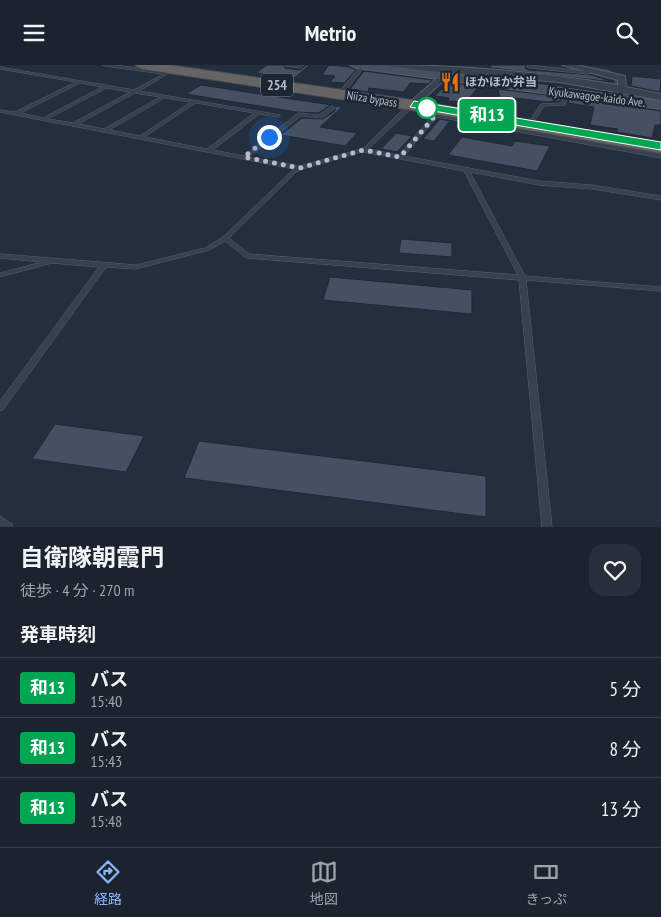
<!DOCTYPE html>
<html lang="ja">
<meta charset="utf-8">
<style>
body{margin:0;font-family:"PT Sans Narrow","Noto Sans JP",sans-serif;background:#282f3a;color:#f1f3f6;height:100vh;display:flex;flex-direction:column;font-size:19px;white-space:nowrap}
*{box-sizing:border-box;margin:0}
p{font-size:16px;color:#a0a4aa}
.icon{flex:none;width:28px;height:28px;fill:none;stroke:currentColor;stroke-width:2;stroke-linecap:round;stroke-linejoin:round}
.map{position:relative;height:462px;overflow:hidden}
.panel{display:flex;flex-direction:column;background:#1b232e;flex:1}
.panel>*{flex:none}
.badge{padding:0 10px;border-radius:4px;font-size:18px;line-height:32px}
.you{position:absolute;width:25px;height:25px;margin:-12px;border:4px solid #fff;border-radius:50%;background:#1a73e8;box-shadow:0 0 0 8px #1a73e833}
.map>.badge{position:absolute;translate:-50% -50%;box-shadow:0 0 0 2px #fff}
h2{padding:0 20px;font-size:19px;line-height:45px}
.round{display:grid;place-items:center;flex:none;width:52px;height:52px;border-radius:15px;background:#282f3a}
.summary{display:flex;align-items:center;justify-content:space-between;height:85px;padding:0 20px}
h1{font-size:24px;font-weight:700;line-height:38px}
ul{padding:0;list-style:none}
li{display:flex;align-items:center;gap:15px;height:60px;padding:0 20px;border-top:1px solid #39404a}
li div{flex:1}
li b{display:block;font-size:19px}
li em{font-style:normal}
li .badge{min-width:55px;font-weight:700;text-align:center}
header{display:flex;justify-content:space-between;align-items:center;height:65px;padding:0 20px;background:#1b232e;font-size:22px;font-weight:700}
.dock{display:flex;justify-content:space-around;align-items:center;height:70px;border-top:1px solid #39404a;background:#1b232e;font-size:14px;color:#a0a4aa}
.dock a{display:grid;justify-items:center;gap:2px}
.dock .selected{color:#8ab4f8}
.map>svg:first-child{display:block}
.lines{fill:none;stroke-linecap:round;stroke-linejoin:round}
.stream{stroke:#394c67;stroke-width:2.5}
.building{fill:#455162;stroke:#1f2835}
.service-casing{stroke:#565f6c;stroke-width:1}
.minor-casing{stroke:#565f6c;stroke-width:2}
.secondary-casing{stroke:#565f6c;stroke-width:2}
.trunk-casing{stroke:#434c59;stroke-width:2}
.service{fill:#38414e;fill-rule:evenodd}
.minor{fill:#38414e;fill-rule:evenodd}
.secondary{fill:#465061;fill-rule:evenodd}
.trunk{fill:#656462;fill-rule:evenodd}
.line{fill:#00a651;stroke:#fff}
.walk{stroke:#b4bcc9;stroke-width:5;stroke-dasharray:0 9}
.stop-dot{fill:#fff;stroke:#00a651;stroke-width:2.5}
.labels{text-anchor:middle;stroke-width:5;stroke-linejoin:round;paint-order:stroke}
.far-poi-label{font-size:12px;font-weight:bold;fill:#b4bcc9;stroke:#1d2633;text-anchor:start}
.far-street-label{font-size:12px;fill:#b4bcc9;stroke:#1d2633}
.shield{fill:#1d2633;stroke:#878f9c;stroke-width:1}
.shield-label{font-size:14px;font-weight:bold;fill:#b4bcc9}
</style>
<header><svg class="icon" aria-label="menu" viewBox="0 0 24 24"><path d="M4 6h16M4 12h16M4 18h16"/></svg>Metrio<svg class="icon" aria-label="search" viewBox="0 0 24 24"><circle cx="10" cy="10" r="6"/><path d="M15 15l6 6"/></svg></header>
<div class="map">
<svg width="661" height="462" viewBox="0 0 661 462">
<rect width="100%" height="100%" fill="#242f3e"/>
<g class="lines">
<!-- stream -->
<path class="stream" d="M 588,3 L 608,6 L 616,10 L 615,33"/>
</g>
<!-- building -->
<path class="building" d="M 267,0 L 284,0 L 285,3 L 300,5 L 306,0 L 310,0 L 294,13 L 256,8 Z
M 329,0 L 349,2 L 356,5 L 344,18 L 330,17 L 335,11 L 322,10 Z
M 490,0 L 526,0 L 525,3 L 529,5 L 591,10 L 614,17 L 491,3 Z
M 364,6 L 432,15 L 428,19 L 410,18 L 404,27 L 369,23 L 368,27 L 350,24 Z
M 632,11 L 661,14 L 660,27 L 631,21 Z
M 445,17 L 479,21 L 466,37 L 448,36 L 449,33 L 435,31 L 445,21 L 441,20 Z
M 201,20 L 331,40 L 318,48 L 296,47 L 186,29 Z
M 498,24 L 561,32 L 560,36 L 547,37 L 507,32 L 502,41 Z
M 569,33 L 661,46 L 661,60 L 655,60 L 652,73 L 617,67 L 618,64 L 590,60 L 594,42 L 568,38 Z
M 335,41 L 342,42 L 320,62 L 357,68 L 345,81 L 281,70 L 302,53 L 323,54 L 335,46 Z
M 440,54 L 450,56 L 434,76 L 423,74 Z
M 396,68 L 412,71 L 397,87 L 381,84 Z
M 462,72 L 512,81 L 515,76 L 550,81 L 537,106 L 448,90 Z
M 401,174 L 452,178 L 452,192 L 399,188 Z
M 330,212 L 472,225 L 472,249 L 323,235 Z
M 55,359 L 144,371 L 126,407 L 32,394 Z
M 199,376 L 486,411 L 486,452 L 184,413 Z"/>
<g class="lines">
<defs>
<path id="service" d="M 103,0 L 115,0 L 167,7 L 169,8 L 139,26 L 280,50 L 280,51 L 278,52 L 259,49 L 213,85 L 244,91 L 298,48 L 319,50 L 330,42 L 334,42 L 334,44 L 322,53 L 301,51 L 249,92 L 300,101 L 361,84 L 366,81 L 400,47 L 412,39 L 414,39 L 414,41 L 368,84 L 399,90 L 432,51 L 438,50 L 661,89 L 661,93 L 438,52 L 436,53 L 404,91 L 539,116 L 592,120 L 661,131 L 661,135 L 592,124 L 539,120 L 470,107 L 525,211 L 661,222 L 661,226 L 526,215 L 552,462 L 542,462 L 519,215 L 247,193 L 245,192 L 225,176 L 209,185 L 136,204 L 106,202 L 3,345 L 0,346 L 0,336 L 99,202 L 52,198 L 0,212 L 0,208 L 42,197 L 0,193 L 0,189 L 136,200 L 205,183 L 223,172 L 294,104 L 0,47 L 0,45 L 15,47 L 76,17 L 0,4 L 0,2 L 134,25 L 163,9 L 105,1 ZM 81,18 L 102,22 L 43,53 L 21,48 ZM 107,23 L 130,27 L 73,58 L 48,54 ZM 135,28 L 160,32 L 104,64 L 79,59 ZM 165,33 L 191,37 L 140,71 L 110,65 ZM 196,38 L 254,48 L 207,84 L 145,72 ZM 363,87 L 464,106 L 518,210 L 249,189 L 229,173 L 296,107 L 302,104 Z
M 286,0 L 304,0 L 300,3 L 285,1 Z
M 362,0 L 365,1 L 345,27 L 341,27 L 341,25 Z
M 528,0 L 585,6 L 585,5 L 587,4 L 589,4 L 590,8 L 588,9 L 529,3 L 527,2 Z
M 564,28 L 568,29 L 565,40 L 544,41 L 533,58 L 529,58 L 529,57 L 541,39 L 561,38 Z
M 0,451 L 12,459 L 13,462 L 0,462 Z"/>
<path id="minor" d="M 383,0 C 461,0 540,7 618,20 L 618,15 L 562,0 L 577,0 L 625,11 L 626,22 L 661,29 L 661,35 L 559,17 L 387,3 Z
M 442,9 L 445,10 L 445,14 L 415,42 L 409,42 L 409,38 Z"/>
<path id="secondary" d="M 350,0 L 382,0 L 661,36 L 661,44 L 356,3 Z"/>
<path id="trunk" d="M 135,0 L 169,0 L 412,35 L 661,78 L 661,88 L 412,45 L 142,4 Z"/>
</defs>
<!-- service casing -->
<use href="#service" class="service-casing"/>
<!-- minor casing -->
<use href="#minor" class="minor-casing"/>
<!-- secondary casing -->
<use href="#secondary" class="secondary-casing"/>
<!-- trunk casing -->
<use href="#trunk" class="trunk-casing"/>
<!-- service -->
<use href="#service" class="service"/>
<!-- minor -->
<use href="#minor" class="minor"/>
<!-- secondary -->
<use href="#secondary" class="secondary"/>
<!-- trunk -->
<use href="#trunk" class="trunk"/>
</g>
<!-- line -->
<path class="line" d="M 414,36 L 661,77 L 661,85 L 410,42 Z"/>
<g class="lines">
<!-- walk -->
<path class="walk" d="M 269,72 L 244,92 L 300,103 L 363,85 L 400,92 L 434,52 L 427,43"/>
</g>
<!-- icons -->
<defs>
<symbol id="restaurant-bare" viewBox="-9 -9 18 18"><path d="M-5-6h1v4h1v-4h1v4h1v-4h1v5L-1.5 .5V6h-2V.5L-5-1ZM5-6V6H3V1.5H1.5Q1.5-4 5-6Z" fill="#e8710a" stroke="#1d2633" stroke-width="2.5" paint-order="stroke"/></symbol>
</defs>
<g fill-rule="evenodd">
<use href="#restaurant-bare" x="436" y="3" width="28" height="28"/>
</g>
<!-- markers -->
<circle class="stop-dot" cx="427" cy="43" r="10"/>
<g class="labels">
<!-- far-poi labels -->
<g class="far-poi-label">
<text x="465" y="21">ほかほか弁当</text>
</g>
<!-- far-street labels -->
<g class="far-street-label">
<text transform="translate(597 32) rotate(7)" y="4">Kyukawagoe-kaido Ave.</text>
<text transform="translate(372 34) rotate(9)" y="4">Niiza bypass</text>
</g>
<!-- shield labels -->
<rect class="shield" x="261" y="8.5" width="32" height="23" rx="4"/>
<g class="shield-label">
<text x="277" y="25">254</text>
</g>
</g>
</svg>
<div class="you" style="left:269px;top:72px"></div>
<b class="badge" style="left:487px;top:50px;background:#00a651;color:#fff">和13</b>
</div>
<section class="panel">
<div class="summary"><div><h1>自衛隊朝霞門</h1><p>徒歩 · 4 分 · 270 m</p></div><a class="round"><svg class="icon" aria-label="heart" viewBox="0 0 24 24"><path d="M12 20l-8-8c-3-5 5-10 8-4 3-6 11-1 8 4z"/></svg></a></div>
<h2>発車時刻</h2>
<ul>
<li><span class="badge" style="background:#00a651;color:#fff">和13</span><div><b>バス</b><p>15:40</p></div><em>5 分</em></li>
<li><span class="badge" style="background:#00a651;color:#fff">和13</span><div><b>バス</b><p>15:43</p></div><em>8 分</em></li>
<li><span class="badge" style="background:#00a651;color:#fff">和13</span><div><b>バス</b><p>15:48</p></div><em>13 分</em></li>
</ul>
</section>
<nav class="dock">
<a class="selected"><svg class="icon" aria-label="directions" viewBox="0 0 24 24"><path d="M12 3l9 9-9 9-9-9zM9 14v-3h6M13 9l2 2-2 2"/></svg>経路</a>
<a><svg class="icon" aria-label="map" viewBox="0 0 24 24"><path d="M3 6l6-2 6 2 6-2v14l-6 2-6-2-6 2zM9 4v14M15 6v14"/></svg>地図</a>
<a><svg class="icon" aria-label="tickets" viewBox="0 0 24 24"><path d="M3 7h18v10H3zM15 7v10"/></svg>きっぷ</a>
</nav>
